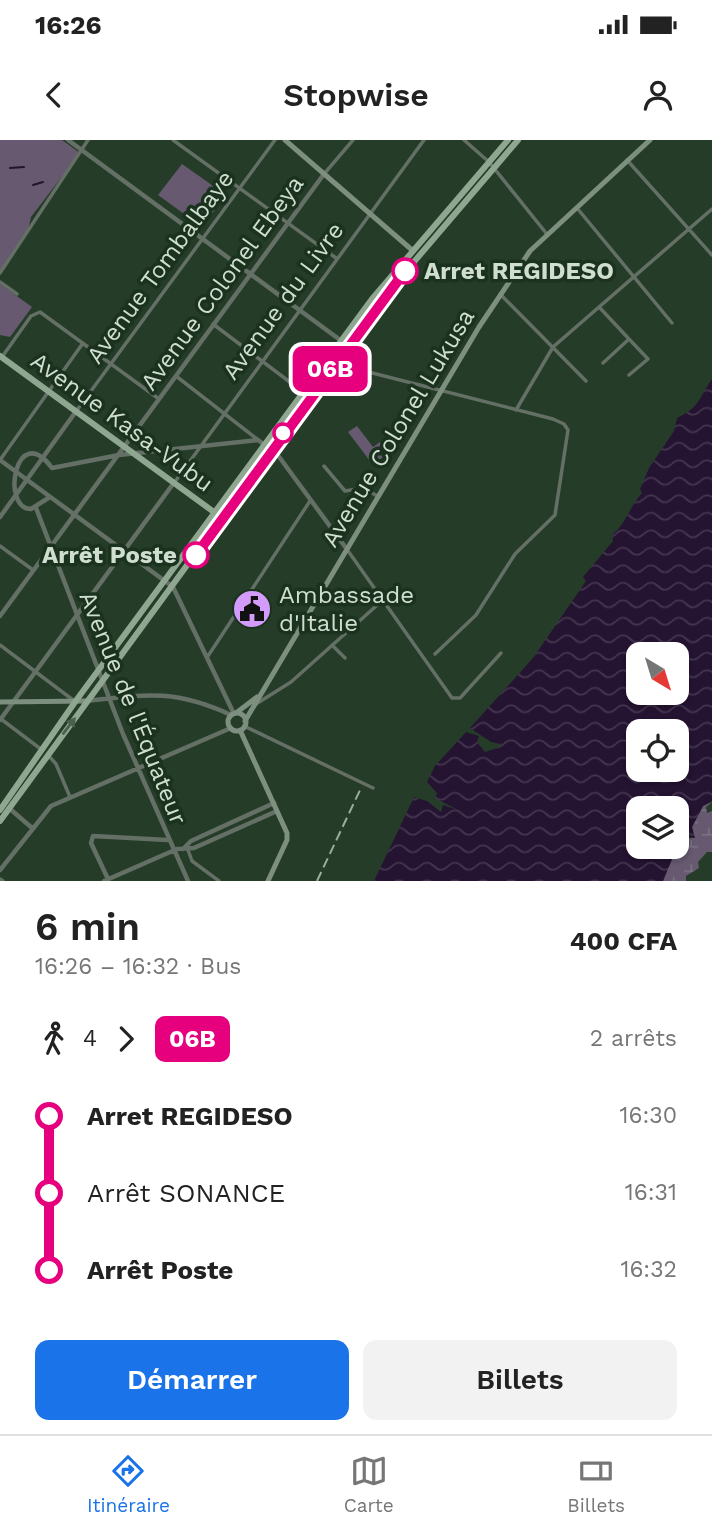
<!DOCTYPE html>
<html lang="fr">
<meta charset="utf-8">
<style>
body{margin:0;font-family:"Work Sans",sans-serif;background:#f2f2f2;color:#222;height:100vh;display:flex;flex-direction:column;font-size:26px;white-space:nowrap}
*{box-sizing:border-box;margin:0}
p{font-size:23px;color:#767676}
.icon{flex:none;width:38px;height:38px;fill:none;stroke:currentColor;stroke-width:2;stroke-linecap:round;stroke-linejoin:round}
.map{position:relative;height:741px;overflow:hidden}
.panel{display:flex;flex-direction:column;background:#fff;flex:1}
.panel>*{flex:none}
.badge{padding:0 14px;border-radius:10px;font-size:24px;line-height:46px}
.needle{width:46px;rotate:142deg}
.controls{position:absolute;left:626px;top:502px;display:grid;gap:14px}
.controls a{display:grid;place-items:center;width:63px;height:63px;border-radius:14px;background:#fff;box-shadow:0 2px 5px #0004;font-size:35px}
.map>.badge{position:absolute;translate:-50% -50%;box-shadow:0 0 0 4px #fff}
.legs{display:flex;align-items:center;gap:10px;height:77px;padding:0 35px;font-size:23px}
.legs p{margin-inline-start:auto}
.headline{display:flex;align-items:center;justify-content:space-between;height:119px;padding:0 35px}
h1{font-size:38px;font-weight:600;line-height:52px}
.button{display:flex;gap:14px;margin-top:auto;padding:14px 35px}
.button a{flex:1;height:80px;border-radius:14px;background:#1a73e8;color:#fff;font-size:28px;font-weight:600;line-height:80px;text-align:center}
.button a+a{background:#f2f2f2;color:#222}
ul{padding:0 35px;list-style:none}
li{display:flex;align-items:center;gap:24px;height:77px;font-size:26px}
li i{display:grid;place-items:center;width:10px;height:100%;margin:0 9px;background:currentColor}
li i::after{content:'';width:18px;height:18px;margin:-9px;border:5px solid;border-radius:50%;background:#fff}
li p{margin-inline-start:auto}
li:first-child i{background:linear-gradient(#0000 50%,currentColor 0)}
li:last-child i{background:linear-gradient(currentColor 50%,#0000 0)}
.status{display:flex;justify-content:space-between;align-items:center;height:49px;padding:0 35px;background:#fff;direction:ltr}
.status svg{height:19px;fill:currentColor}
header{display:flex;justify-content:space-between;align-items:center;height:91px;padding:0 35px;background:#fff;font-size:32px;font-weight:600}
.tab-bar{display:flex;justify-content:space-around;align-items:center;height:98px;border-top:2px solid #e0e0e0;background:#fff;font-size:19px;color:#767676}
.tab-bar a{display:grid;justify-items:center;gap:4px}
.tab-bar .selected{color:#1a73e8}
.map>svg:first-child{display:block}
.wetland{fill:url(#wetland-marsh)}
.green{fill:#665970}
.water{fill:url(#water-waves);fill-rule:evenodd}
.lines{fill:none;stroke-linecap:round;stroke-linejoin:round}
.stream{stroke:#251332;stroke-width:2}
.minor{stroke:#646f65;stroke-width:3.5}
.tertiary{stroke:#646f65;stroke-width:4.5}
.secondary{stroke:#7d8f7e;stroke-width:5}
.primary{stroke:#8fa791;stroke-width:6}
.rail{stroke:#9bad9c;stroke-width:2;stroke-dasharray:10 5;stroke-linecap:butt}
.oneway{fill:#49614c}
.line-1-casing{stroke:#fff;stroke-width:16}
.line-1{stroke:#e6007e;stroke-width:10}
.stop-1-dot{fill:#fff;stroke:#e6007e;stroke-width:3.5}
.labels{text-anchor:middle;stroke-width:7;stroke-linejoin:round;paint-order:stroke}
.street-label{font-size:24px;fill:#cfded0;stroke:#1b331e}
.stop-label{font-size:24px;font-weight:bold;fill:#cfded0;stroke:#1b331e;text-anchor:start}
.poi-label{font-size:24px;fill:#cfded0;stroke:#1b331e;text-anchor:start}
</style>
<div class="status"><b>16:26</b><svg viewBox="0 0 49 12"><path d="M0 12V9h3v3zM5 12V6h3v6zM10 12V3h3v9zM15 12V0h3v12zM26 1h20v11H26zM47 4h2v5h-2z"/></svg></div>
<header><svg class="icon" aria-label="back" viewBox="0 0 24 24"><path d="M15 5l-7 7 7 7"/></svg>Stopwise<svg class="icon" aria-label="person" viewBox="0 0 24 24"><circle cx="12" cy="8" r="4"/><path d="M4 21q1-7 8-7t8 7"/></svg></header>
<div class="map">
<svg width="712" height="741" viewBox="0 0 712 741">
<defs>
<pattern id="wetland-marsh" width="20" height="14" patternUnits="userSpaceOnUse" patternTransform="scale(1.75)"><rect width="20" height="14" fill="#665970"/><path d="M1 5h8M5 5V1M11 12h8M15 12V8" fill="none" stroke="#7b7083"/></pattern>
<pattern id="water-waves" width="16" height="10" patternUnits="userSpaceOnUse" patternTransform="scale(1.75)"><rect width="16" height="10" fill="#251332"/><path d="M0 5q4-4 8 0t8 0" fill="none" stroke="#44354f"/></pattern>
</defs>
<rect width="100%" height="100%" fill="#253d28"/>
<!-- wetland -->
<path class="wetland" d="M 712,662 L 706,667 L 707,673 L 712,671 L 712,712 L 707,712 L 698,722 L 699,728 L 686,736 L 686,741 L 663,741 C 668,726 675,697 694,698 L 692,687 L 703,666 Z"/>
<!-- green -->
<path class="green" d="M 0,0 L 62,0 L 80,13 L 31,77 L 28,90 L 0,131 Z
M 182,24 L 226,55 L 202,87 L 158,55 Z
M 0,144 L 32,167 L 10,197 L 0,195 Z
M 357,286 L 373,307 L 380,302 L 388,313 L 373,325 L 348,292 Z"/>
<!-- water -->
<path class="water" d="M 712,239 L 712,661 L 703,666 L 692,687 L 695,698 L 689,697 L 678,705 L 663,741 L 374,741 L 414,657 L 427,661 L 441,672 L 443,665 L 458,670 L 435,658 L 437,653 L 427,642 L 435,626 L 466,592 L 479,596 L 477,602 L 485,612 L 500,607 L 501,604 L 491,602 L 470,588 L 533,518 L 586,441 L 583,437 L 613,401 L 612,395 C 625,385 630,366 642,353 L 640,349 L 649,328 L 674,291 L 677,278 C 701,266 698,259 712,239 ZM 639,514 L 677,514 L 677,553 L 639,553 ZM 639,592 L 677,592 L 677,630 L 639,630 ZM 639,668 L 677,668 L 677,707 L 639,707 Z"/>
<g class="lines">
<!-- stream -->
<path class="stream" d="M 10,28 L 24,27
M 33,45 L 43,42"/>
<!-- minor -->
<path class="minor" d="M 173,0 L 336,118
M 464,0 L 489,22 L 546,93
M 627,20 L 712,115
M 324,34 L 353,0
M 577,68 L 672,183
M 0,133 L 88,0
M 0,142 L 17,154
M 500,154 L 586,241
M 600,168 L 629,199 L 603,223
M 213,184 L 303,252
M 2,217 L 31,176 L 40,172 L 159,259
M 329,218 L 341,225 L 553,279 L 564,284 L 568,290 L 555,375 L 515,414 L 476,475 L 435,514
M 629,235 L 648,219 L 629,199
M 176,236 L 257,299
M 77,270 L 275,0
M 516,270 L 553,207 L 712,69
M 0,320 L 83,203
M 324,326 L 345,351 L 364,348 L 377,356
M 174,343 L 424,0
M 0,406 L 33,430
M 346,408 L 452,558 L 460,558 L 501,513
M 0,505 L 73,560
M 332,505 L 345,518
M 208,516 L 310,361
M 256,564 L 291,542 L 384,459
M 1,579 L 42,610
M 244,586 L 373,648
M 48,615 L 56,624 L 70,657
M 188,710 L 192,721 L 219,741
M 0,739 L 3,741"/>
<!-- tertiary -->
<path class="tertiary" d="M 68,0 L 347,205
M 0,320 L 173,447 L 234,574
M 50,357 L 31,369 C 0,369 16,279 52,328 L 119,315 L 258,300 L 277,314 L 346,408
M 36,368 L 123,594 L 188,741
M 0,377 L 77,270
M 0,476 L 324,34
M 87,561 C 146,554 175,549 231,575
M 0,580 L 173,344
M 9,668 L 32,688
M 183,709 L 191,701 L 274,663
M 0,730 L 51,666 L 231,588
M 108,739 L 91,703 L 93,696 L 167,700
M 104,741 L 177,709 L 194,708 L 277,671"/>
<!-- secondary -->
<path class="secondary" d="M 285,0 L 412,110
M 0,562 L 87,561
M 236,573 L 257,557
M228 582a9 9 0 1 1 18 0a9 9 0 1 1-18 0Z
M 245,581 L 479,187 L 530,111 L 650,0
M 240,590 L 287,693 L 287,700 L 268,741"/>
<!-- primary -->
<path class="primary" d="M 0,216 L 218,375
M 0,670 L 75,562 L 372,159 L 508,0
M 0,681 L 378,164 L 518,0"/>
<!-- rail -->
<path class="rail" d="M 317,741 L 361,648"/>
</g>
<!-- one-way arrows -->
<defs><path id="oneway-solid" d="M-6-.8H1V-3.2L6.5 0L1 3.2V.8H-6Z" transform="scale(1.75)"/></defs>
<use class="oneway" href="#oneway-solid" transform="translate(69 586) rotate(-53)"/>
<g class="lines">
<defs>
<path id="line-1" d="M 196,415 L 405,131"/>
</defs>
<!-- line-1 casing -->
<use href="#line-1" class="line-1-casing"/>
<!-- line-1 -->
<use href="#line-1" class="line-1"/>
</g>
<!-- icons -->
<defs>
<symbol id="civic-disc" viewBox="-11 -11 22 22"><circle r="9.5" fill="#d39cfc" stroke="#1b331e"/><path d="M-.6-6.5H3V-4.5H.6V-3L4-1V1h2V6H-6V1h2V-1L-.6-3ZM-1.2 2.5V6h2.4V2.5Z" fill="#111"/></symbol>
</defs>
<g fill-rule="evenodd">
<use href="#civic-disc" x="230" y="447" width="44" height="44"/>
</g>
<!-- markers -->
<g class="stop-1-dot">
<circle cx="405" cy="131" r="12"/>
<circle cx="283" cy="293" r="9"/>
<circle cx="196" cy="415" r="12"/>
</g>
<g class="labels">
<!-- street labels -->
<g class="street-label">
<text transform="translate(160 127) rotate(-54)" y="8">Avenue Tombalbaye</text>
<text transform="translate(222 143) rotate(-54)" y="8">Avenue Colonel Ebeya</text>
<text transform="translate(283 161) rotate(-54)" y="8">Avenue du Livre</text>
<text transform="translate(122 282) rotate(36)" y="8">Avenue Kasa-Vubu</text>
<text transform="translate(398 288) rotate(-59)" y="8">Avenue Colonel Lukusa</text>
<text transform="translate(133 568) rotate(68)" y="8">Avenue de l'Équateur</text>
</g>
<!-- stop labels -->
<g class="stop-label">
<text x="424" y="139">Arret REGIDESO</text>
<text x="177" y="423" text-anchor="end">Arrêt Poste</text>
</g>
<!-- poi labels -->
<g class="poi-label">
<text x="279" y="463">Ambassade<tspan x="279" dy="28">d'Italie</tspan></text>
</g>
</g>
</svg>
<div class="controls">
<a><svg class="needle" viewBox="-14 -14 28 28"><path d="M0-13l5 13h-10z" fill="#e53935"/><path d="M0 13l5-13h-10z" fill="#767676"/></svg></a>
<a><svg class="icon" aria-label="locate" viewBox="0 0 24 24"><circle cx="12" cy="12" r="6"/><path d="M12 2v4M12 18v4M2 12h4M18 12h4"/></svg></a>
<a><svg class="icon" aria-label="layers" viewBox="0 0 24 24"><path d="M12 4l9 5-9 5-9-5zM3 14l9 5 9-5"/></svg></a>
</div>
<b class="badge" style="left:330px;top:229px;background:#e6007e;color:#fff">06B</b>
</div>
<section class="panel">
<div class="headline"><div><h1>6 min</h1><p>16:26 – 16:32 · Bus</p></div><b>400 CFA</b></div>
<div class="legs"><svg class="icon" aria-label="walk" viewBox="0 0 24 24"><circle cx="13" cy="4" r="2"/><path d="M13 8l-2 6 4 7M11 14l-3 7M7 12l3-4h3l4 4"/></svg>4<svg class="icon" aria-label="forward" viewBox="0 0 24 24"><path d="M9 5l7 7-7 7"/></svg><b class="badge" style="background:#e6007e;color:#fff">06B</b><p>2 arrêts</p></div>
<ul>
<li><i style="color:#e6007e"></i><b>Arret REGIDESO</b><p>16:30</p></li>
<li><i style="color:#e6007e"></i><span>Arrêt SONANCE</span><p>16:31</p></li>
<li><i style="color:#e6007e"></i><b>Arrêt Poste</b><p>16:32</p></li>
</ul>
<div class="button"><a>Démarrer</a><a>Billets</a></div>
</section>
<nav class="tab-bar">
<a class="selected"><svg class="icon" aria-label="directions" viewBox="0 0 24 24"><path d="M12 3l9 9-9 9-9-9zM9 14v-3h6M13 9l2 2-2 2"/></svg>Itinéraire</a>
<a><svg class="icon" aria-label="map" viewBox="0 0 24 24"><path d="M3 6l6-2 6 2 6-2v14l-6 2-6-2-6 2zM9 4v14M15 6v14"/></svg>Carte</a>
<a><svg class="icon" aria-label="tickets" viewBox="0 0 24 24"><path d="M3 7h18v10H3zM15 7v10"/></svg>Billets</a>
</nav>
